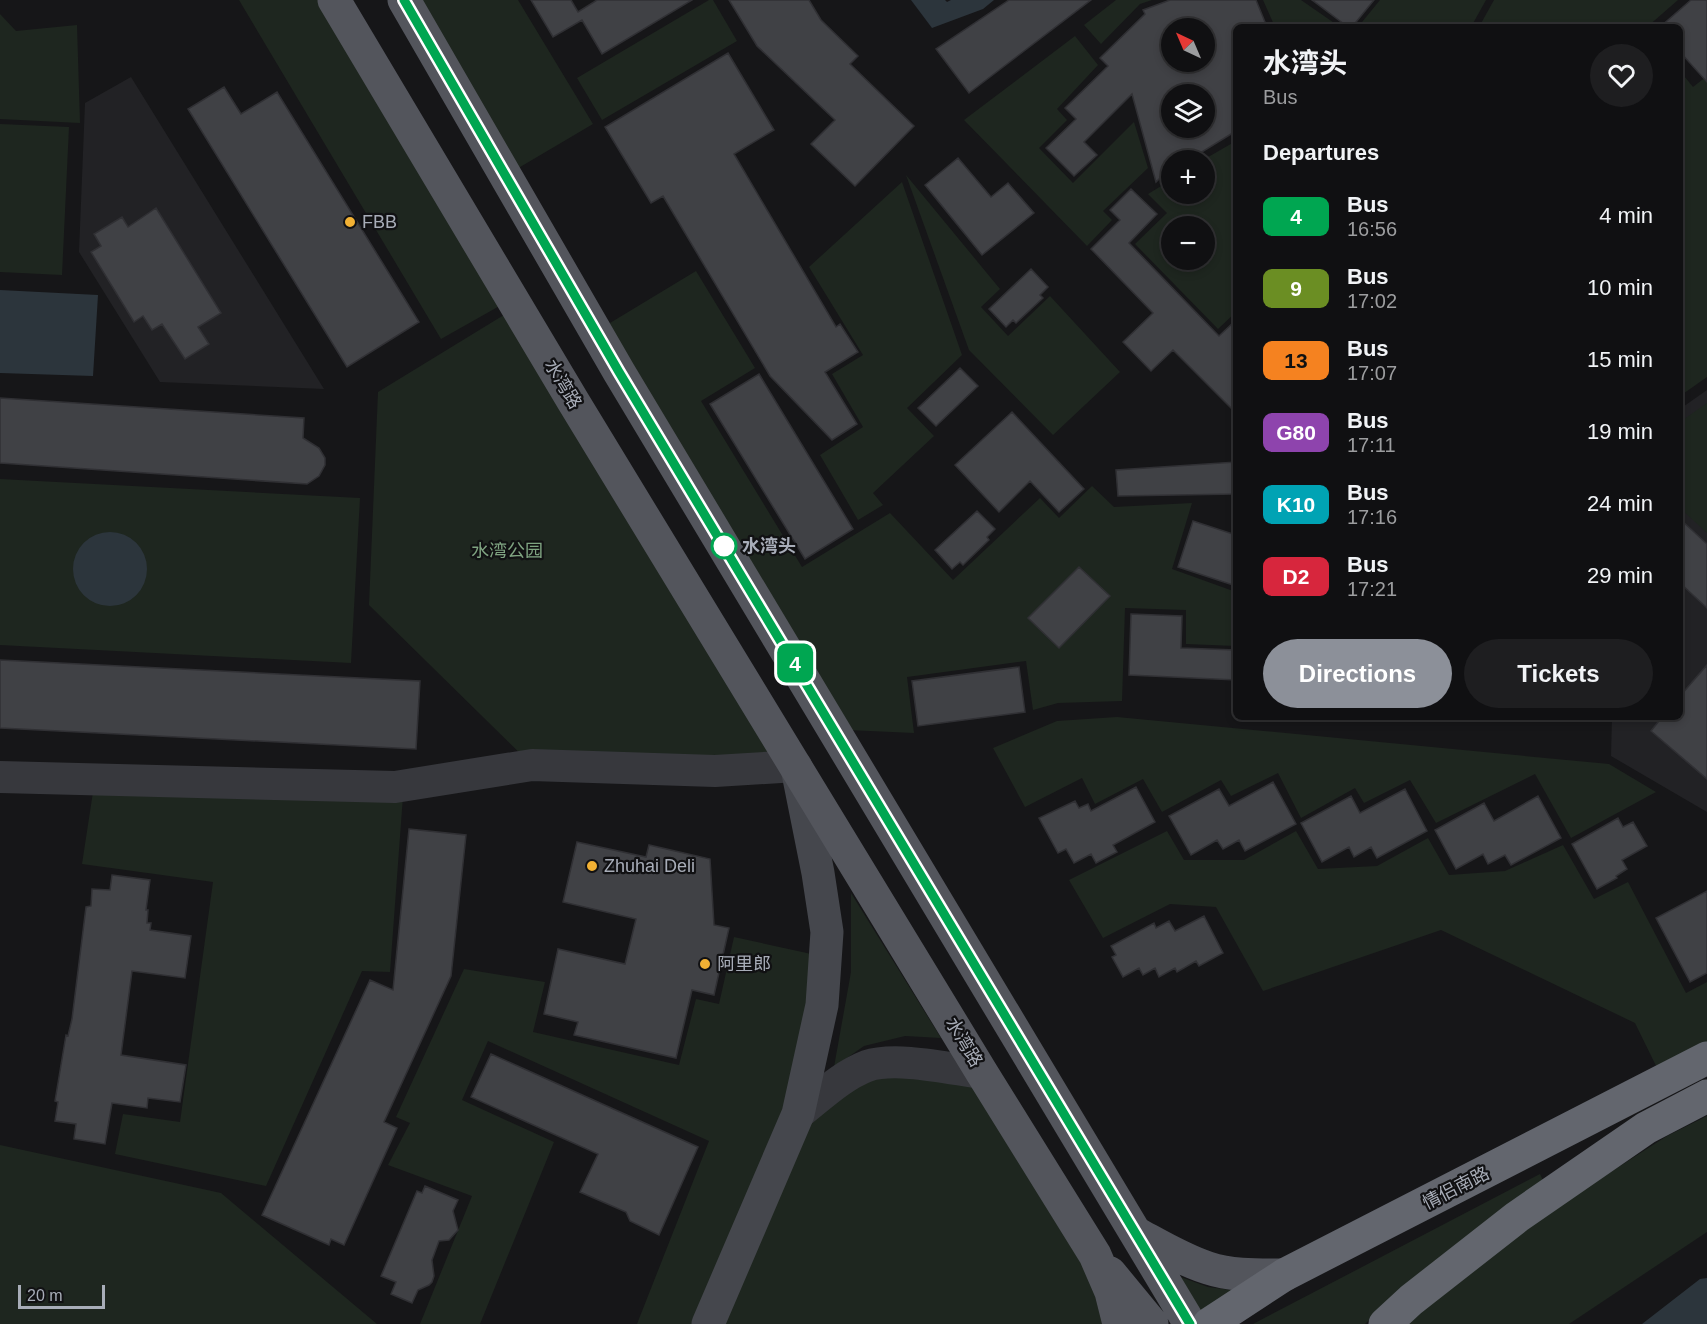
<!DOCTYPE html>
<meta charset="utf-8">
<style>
body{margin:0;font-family:Arial,"Noto Sans SC",sans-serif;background:#1e1e20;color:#f1f3f6;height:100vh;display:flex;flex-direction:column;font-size:22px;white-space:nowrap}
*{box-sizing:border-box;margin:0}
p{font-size:20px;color:#9c9d9f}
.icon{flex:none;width:33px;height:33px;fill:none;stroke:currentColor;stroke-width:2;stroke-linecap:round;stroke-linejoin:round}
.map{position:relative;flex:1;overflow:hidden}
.panel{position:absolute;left:1233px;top:24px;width:450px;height:696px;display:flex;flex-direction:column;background:#101012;border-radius:9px;box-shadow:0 3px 9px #0003,0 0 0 2px #303032}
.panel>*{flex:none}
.badge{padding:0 12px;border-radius:9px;font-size:21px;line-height:39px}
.needle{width:39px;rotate:316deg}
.tools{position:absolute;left:1161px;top:18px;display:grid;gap:12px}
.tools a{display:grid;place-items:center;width:54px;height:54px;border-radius:50%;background:#101012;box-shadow:0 3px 9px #0003,0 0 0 2px #303032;font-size:30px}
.scale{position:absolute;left:18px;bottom:15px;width:87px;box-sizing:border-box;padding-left:6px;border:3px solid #a8adb8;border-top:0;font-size:16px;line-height:21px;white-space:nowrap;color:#a8adb8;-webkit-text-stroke:4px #111113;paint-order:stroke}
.map>.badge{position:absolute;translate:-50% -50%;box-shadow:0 0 0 3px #fff}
h2{padding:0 30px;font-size:22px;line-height:54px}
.round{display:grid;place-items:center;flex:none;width:63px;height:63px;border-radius:32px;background:#1e1e20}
.overview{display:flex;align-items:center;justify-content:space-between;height:102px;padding:0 30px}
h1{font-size:28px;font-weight:700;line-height:45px}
.action{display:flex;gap:12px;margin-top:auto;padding:12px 30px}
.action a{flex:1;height:69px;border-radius:36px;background:#8c9099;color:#fff;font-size:24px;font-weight:700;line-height:69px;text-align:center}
.action a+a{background:#1e1e20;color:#f1f3f6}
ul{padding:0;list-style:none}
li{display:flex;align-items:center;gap:18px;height:72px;padding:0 30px}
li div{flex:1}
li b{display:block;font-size:22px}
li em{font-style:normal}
li .badge{min-width:66px;font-weight:700;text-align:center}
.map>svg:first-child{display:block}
.built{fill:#222225}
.green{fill:#1e261f;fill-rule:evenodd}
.water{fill:#2c353c}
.building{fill:#404145;stroke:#303034;stroke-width:1.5;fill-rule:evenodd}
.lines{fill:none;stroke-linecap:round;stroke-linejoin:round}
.street{stroke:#37383d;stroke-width:32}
.secondary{stroke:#45474d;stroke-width:33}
.primary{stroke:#53555c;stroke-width:33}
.highway{stroke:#63666e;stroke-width:33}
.line-casing{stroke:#fff;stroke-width:14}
.line{stroke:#00a651;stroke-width:9}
.poi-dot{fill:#f2b134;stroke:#111113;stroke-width:2}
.stop-dot{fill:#fff;stroke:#00a651;stroke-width:3}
.labels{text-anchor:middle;stroke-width:4.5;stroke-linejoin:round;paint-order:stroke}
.poi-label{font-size:18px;fill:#a8adb8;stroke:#111113;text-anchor:start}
.street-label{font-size:18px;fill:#a8adb8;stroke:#111113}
.stop-label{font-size:18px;font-weight:bold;fill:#a8adb8;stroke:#111113;text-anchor:start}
.park-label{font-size:18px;fill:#7fa381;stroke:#111113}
</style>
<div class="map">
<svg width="1707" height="1324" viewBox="0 0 1707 1324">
<rect width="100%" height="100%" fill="#161618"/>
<!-- built -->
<path class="built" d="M 131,77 L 324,389 L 160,382 L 79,252 L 85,103 Z
M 1707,390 L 1707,812 L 1611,756 L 1612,717 L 1680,717 L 1680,409 Z"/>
<!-- green -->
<path class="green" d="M 239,0 L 321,0 L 503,304 L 441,339 Z
M 417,0 L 518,0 L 593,124 L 515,170 Z
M 709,0 L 713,0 L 737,41 L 602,120 L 577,78 Z
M 1116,0 L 1152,0 L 1140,4 L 1101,44 L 1084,25 Z
M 1263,0 L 1301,0 L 1340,27 L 1275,27 Z
M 1380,0 L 1486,0 L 1471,27 L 1358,27 Z
M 1494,0 L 1678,0 L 1647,27 L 1479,27 Z
M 0,14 L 16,31 L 77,25 L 80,123 L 0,119 Z
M 1075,36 L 1098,65 L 1057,109 L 1067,120 L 1039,148 L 1073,183 L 1134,122 L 1148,168 L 1103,211 L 1112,220 L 1087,246 L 964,120 Z
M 1680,71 L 1693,87 L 1707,76 L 1707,377 L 1680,396 Z
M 0,124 L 69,127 L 62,275 L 0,272 Z
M 1236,141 L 1236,312 L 1218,329 L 1135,244 L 1167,213 L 1148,194 L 1171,180 L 1172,194 L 1204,194 L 1203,160 ZM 1172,226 L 1204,226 L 1204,260 L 1172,260 Z
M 906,175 L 1000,289 L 981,307 L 1008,336 L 1050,296 L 1120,372 L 1053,435 L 969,350 Z
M 902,182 L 962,355 L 907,408 L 934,436 L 873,493 L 883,505 L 858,520 L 820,455 L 863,427 L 832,374 L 863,355 L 809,267 Z
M 696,271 L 755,368 L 701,401 L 802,567 L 890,513 L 953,580 L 1040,498 L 1059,518 L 1092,486 L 1114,507 L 1192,503 L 1172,569 L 1236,592 L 1236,646 L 1186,644 L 1186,610 L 1125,608 L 1122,701 L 1058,703 L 1033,710 L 1026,661 L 907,677 L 914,733 L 848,730 L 605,326 Z
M 517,307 L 795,765 L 532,765 L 369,605 L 378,392 Z
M 1707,403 L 1707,533 L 1680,508 L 1680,422 Z
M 0,479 L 360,498 L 351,663 L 0,645 Z
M 1117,717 L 1609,764 L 1656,792 L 1571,838 L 1535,774 L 1436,823 L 1410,780 L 1364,803 L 1355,788 L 1301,818 L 1278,773 L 1231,796 L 1221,780 L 1162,812 L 1143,779 L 1095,804 L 1082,778 L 1025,807 L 993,748 L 1057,721 Z
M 93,792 L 403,796 L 390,972 L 362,971 L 266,1186 L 115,1154 L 123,1114 L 180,1122 L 213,882 L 82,864 Z
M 1167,831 L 1184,860 L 1244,860 L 1296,831 L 1318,869 L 1377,866 L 1428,838 L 1449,875 L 1505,871 L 1563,845 L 1594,899 L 1628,882 L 1686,993 L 1707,982 L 1707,1052 L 1661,1076 L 1635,1023 L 1441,930 L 1263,991 L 1216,907 L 1170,904 L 1103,938 L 1069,880 Z
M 851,893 L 941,1038 L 905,1036 L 864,1046 L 834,1067 L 851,972 Z
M 734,937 L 816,955 L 792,1112 L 700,1324 L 637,1324 L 709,1141 L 488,1041 L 462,1100 L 554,1142 L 480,1324 L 420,1324 L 472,1196 L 388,1165 L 410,1123 L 396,1117 L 464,969 L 545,982 L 533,1032 L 679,1065 L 696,999 L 719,1004 Z
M 868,1066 L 982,1073 L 1114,1324 L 708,1324 L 799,1114 Z
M 1707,1116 L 1707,1232 L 1569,1324 L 1400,1324 L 1534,1221 L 1667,1136 Z
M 0,1145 L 221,1193 L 377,1324 L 0,1324 Z
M 1540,1174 L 1545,1185 L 1390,1301 L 1365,1324 L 1253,1324 Z
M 1175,1275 L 1208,1287 L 1239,1291 L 1201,1321 Z"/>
<!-- water -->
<path class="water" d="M 911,0 L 945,0 L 947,2 L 951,0 L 994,0 L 983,9 L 932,28 Z
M 0,290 L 98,295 L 93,376 L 0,373 Z
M73 569a37 37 0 1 1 74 0a37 37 0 1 1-74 0Z
M 1707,1278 L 1707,1324 L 1642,1324 L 1700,1279 Z"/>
<!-- building -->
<path class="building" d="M 531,0 L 571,0 L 578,12 L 597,0 L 692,0 L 602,54 L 582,20 L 553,37 Z
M 729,0 L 809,0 L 821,20 L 858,56 L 850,64 L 914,126 L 855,186 L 811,144 L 835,120 L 757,46 Z
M 1009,0 L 1091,0 L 969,93 L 936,49 Z
M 1170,0 L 1256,0 L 1267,27 L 1236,27 L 1236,131 L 1197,155 L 1183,153 L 1176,160 L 1172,160 L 1172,166 L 1156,182 L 1132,94 L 1084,142 L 1097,155 L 1074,176 L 1046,148 L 1076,119 L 1065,108 L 1108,66 L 1100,58 L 1145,14 L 1143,10 ZM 1172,28 L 1204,28 L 1204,62 L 1172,62 ZM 1172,94 L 1204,94 L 1204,128 L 1172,128 Z
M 1312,0 L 1374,0 L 1352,27 L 1348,27 Z
M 1691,0 L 1707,0 L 1707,82 L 1680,52 L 1680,27 L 1660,27 Z
M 728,53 L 774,130 L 734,154 L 836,327 L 840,324 L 858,352 L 825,372 L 857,424 L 832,440 L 770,376 L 663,196 L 651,203 L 605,127 Z
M 224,87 L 241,114 L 277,92 L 419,322 L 347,367 L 188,109 Z
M 958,158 L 991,197 L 1008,183 L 1034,213 L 982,255 L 925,185 Z
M 1131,189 L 1157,214 L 1129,243 L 1219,336 L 1236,320 L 1236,413 L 1173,350 L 1151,371 L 1123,342 L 1153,313 L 1091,249 L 1120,220 L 1110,210 Z
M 156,208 L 221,313 L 198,327 L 209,344 L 185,359 L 162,324 L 152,330 L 143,316 L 134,322 L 91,252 L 101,246 L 94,234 L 122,217 L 128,227 Z
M 1031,269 L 1048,287 L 1040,295 L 1043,298 L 1016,323 L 1013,320 L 1006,327 L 989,309 Z
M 960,368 L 978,386 L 936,426 L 918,408 Z
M 759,374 L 853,529 L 805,559 L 710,404 Z
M 0,398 L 304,418 L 303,438 L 319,448 L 325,458 L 325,465 L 319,476 L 307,484 L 0,463 Z
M 1012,412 L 1084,489 L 1059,512 L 1030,481 L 999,512 L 955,465 Z
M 1236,462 L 1236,494 L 1118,496 L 1116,470 Z
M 977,511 L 995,529 L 987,537 L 989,540 L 963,565 L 960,562 L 952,569 L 935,550 Z
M 1680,519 L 1707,544 L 1707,608 L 1680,583 Z
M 1193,521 L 1236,535 L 1236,586 L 1178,567 Z
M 1079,567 L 1110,596 L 1059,648 L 1028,618 Z
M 1131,614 L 1182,616 L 1181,648 L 1236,650 L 1236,680 L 1129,675 Z
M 0,660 L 420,681 L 416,749 L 0,728 Z
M 1707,665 L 1707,779 L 1651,731 L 1662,717 L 1680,717 L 1680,696 Z
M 1019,667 L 1025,712 L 918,726 L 912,681 Z
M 1273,782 L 1296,824 L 1245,851 L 1239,840 L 1223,849 L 1217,840 L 1191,855 L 1169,816 L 1219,789 L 1229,806 Z
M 1136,787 L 1155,822 L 1113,845 L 1117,852 L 1096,863 L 1091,854 L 1074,863 L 1066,849 L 1058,853 L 1039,818 L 1075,801 L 1079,808 L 1088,804 L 1091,811 Z
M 1405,789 L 1427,831 L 1377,858 L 1371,847 L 1354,857 L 1349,847 L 1322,862 L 1301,823 L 1351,796 L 1360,813 Z
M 1538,796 L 1561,838 L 1511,865 L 1505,855 L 1488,864 L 1483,854 L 1456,869 L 1435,830 L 1484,803 L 1494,821 Z
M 1618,818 L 1623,827 L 1633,822 L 1647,846 L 1622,860 L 1627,869 L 1616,876 L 1617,878 L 1597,889 L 1572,844 Z
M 409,829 L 466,835 L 451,976 L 384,1122 L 397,1128 L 344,1245 L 331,1239 L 329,1245 L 262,1215 L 370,980 L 393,990 Z
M 577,842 L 646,857 L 649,845 L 710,859 L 714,925 L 729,928 L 714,995 L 692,990 L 676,1058 L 574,1035 L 578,1022 L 544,1014 L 558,949 L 625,964 L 636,919 L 563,902 Z
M 112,875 L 150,880 L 146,910 L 148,910 L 147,923 L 151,923 L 150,930 L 191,936 L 185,978 L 132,971 L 121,1055 L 186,1065 L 180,1102 L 148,1098 L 147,1108 L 112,1103 L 105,1144 L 74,1139 L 76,1124 L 55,1121 L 58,1102 L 55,1101 L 66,1035 L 68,1036 L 72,1019 L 86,907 L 91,906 L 92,889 L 110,890 Z
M 1707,891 L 1707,973 L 1690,982 L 1656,918 Z
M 1204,916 L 1223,953 L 1199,966 L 1196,961 L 1177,972 L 1175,968 L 1159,977 L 1155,968 L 1143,975 L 1139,968 L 1123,977 L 1112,957 L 1116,955 L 1111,946 L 1154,923 L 1156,928 L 1169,921 L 1175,931 Z
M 491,1054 L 698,1147 L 659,1235 L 630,1221 L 626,1212 L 580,1192 L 598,1154 L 471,1097 Z
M 425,1186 L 458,1200 L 453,1211 L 458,1230 L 449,1240 L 439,1241 L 432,1260 L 434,1276 L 432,1282 L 429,1285 L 418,1290 L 412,1303 L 391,1294 L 396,1282 L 381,1276 L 417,1191 L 422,1193 Z"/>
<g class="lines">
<!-- street -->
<path class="street" d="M 0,777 L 395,787 L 532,765 L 715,771 L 796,766
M 798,1114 C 820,1097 841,1076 867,1066 C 896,1056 951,1069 982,1073"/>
<!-- secondary -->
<path class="secondary" d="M 708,1324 L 798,1114 L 822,1005 L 827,932 L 818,873 L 798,773"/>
<!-- primary -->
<path class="primary" d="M 334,0 L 573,401 L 982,1073 L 1095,1255 L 1111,1292 L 1119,1324
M 404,0 L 619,372 L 1190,1324
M 1136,1233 C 1160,1246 1183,1260 1208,1268 C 1232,1276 1259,1275 1284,1275
M 1110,1273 L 1152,1324"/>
<!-- highway -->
<path class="highway" d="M 1209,1324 L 1284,1275 L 1707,1058
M 1385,1324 L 1411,1300 L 1517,1217 L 1646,1128 L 1707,1096"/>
</g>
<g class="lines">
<defs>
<path id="line" d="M 404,0 L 619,372 L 1190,1324"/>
</defs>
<!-- line casing -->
<use href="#line" class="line-casing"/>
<!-- line -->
<use href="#line" class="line"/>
</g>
<!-- markers -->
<g class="poi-dot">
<circle cx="350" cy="222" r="6"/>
<circle cx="592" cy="866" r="6"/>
<circle cx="705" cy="964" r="6"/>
</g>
<circle class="stop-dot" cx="724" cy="546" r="12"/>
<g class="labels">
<!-- poi labels -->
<g class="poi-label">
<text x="362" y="228">FBB</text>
<text x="604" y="872">Zhuhai Deli</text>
<text x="717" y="970">阿里郎</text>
</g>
<!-- street labels -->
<g class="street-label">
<text transform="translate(563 384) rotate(59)" y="6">水湾路</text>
<text transform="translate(964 1042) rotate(59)" y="6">水湾路</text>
<text transform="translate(1456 1188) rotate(-27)" y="6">情侣南路</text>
</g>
<!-- stop labels -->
<g class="stop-label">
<text x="742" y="552">水湾头</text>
</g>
<!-- park labels -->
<g class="park-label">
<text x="507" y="557">水湾公园</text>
</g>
</g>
</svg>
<div class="tools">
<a><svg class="needle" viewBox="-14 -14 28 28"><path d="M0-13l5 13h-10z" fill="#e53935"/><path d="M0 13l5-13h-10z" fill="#9c9d9f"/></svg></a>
<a><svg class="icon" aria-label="layers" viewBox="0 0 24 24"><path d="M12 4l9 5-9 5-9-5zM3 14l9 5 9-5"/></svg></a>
<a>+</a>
<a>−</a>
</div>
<div class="scale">20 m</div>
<b class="badge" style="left:795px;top:663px;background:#00a651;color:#fff">4</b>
<section class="panel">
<div class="overview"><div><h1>水湾头</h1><p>Bus</p></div><a class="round"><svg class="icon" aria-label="heart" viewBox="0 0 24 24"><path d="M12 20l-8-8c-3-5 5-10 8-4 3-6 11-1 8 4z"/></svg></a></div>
<h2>Departures</h2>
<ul>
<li><span class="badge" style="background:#00a651;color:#fff">4</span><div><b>Bus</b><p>16:56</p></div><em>4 min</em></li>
<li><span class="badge" style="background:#6b8e23;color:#fff">9</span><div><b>Bus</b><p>17:02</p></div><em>10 min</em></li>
<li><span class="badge" style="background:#f58220;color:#111">13</span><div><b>Bus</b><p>17:07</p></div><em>15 min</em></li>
<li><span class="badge" style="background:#8e44ad;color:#fff">G80</span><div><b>Bus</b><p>17:11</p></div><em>19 min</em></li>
<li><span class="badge" style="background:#00a3b4;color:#fff">K10</span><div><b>Bus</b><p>17:16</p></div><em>24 min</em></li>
<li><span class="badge" style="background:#d7263d;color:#fff">D2</span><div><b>Bus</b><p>17:21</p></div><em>29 min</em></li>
</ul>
<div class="action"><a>Directions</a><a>Tickets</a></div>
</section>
</div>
